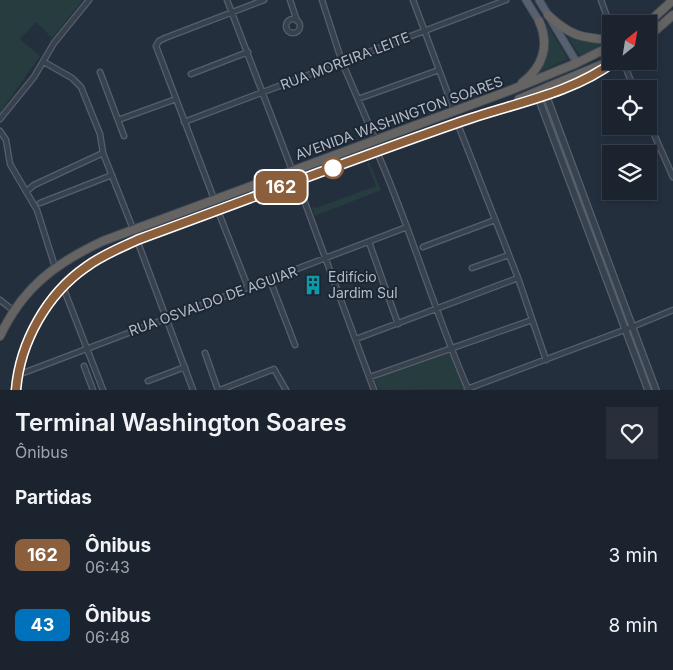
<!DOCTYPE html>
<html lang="pt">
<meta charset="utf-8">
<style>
body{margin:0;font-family:Inter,sans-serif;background:#282f3a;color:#f1f3f6;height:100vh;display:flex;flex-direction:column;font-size:19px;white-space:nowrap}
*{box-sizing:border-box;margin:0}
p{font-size:16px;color:#a0a4aa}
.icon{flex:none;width:28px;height:28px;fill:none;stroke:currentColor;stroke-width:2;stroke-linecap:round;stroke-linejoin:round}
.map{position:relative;height:390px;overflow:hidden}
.details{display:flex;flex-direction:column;background:#1b232e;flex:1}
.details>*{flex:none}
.badge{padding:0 10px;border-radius:8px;font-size:18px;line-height:32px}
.needle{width:32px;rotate:30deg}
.buttons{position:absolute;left:602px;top:15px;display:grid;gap:10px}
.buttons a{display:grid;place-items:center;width:55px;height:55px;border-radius:0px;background:#1b232e;box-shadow:0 2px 8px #0003,0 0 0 1px #39404a;font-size:25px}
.map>.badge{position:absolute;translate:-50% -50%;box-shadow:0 0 0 2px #fff}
h2{padding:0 15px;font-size:19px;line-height:45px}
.round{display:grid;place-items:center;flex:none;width:52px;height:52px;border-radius:0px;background:#282f3a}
.head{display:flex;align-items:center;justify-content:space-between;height:85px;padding:0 15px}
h1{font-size:24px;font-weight:600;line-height:38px}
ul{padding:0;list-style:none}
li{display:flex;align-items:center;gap:15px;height:70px;padding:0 15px}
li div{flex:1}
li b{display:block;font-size:19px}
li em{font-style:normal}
li .badge{min-width:55px;font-weight:700;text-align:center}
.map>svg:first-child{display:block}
.green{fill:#263c3f}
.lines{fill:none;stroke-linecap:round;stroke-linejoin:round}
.minor-casing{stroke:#565f6c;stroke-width:7}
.tertiary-casing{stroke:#565f6c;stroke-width:8}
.primary-casing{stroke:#414a57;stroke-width:9}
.trunk-casing{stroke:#434c59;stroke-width:10}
.minor{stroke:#38414e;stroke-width:4.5}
.tertiary{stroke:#38414e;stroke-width:5.5}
.primary{stroke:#56606e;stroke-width:7}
.trunk{stroke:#656462;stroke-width:8}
.line-casing{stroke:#fff;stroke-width:11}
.line{stroke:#8b5e3c;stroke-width:8}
.stop-dot{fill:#fff;stroke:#8b5e3c;stroke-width:2.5}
.labels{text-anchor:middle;stroke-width:4;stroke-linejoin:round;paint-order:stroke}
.street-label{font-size:14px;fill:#b4bcc9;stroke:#1d2633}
.poi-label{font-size:14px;fill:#b4bcc9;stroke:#1d2633;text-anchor:start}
</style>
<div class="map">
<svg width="673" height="390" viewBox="0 0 673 390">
<rect width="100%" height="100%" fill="#242f3e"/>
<!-- green -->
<path class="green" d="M 0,0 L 83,0 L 52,38 L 36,22 L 20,39 L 40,56 L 0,113 Z
M 546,23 L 568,59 L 539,72 C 550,56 551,41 546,23 Z
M 567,36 L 587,42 L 605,43 L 580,56 Z
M 369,162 L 381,190 L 315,216 L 312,207 L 316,208 L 376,186 L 367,164 Z
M 447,352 L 450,353 L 464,385 L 463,389 L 379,390 L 375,380 L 378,377 Z"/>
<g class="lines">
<defs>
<path id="minor" d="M 227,0 L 292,170
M 290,0 L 297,21
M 322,0 L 342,62 L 375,139
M 413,0 L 454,110
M 601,0 L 611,28
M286 26a7 7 0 1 1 14 0a7 7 0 1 1-14 0Z
M 623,61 L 634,89
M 44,62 L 72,78 L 81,87 L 100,134 L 103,153 L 133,229
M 100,72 L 124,136
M 191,74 L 248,52
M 358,99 L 439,70
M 0,119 L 34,77 L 54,43 L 89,0
M 118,120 L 176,99
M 184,122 L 506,0
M 457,122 L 518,278 L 546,360
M 649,123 L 673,177
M 0,131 L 6,140 L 10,164 L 37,210 L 55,267
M 377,152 C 411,229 434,311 468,389
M 297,181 L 374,390
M 28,190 L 34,185 L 103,153
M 214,199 L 156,46 L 159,41 L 165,38 L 264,0
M 40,203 L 112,175
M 218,211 L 248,287
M 137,240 L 193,390
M 369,242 L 398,324
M 423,247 L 495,220
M 472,268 L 509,255
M 270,280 L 295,345
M 63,287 L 103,390
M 0,300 L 14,311
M 356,339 L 518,278
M 205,353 L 218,390
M 84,366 L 93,390
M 18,375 L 407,227
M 370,377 L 532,320
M 148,381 L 185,367
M 467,389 L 627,329 L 673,310
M 220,390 L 274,369 L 286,390"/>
<path id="tertiary" d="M 546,95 L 656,390
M 538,97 L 648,390"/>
<path id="primary" d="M 526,0 L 539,21
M 539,0 L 577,63"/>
<path id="trunk" d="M 548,15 C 570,36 582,38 611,40
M 647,24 L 673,0
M 649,36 L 673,15
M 522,83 C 543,67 550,45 539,21
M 519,99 L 603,64
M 0,336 C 23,287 56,263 103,241 L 511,90 L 577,63 L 611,46
M 16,390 C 20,342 46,294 86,266 C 102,255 120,248 137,240 C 244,201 350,160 457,123 C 510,104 569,95 615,61"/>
</defs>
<!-- minor casing -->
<use href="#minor" class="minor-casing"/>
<!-- tertiary casing -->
<use href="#tertiary" class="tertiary-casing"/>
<!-- primary casing -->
<use href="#primary" class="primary-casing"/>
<!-- trunk casing -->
<use href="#trunk" class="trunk-casing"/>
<!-- minor -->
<use href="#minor" class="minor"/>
<!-- tertiary -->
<use href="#tertiary" class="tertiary"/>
<!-- primary -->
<use href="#primary" class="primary"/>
<!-- trunk -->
<use href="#trunk" class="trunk"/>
</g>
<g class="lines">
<defs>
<path id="line" d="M 16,390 C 20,342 47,294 86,267 C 102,255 120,248 137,240 C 244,201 350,160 457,123 C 509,104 570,95 615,61"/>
</defs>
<!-- line casing -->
<use href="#line" class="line-casing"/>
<!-- line -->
<use href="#line" class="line"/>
</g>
<!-- icons -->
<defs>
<symbol id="building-bare" viewBox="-9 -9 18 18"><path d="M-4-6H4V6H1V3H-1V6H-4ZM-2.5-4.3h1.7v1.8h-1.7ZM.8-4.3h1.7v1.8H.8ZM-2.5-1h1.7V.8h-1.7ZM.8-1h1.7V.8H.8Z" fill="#0f9aa8" stroke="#1d2633" stroke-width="2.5" paint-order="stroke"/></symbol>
</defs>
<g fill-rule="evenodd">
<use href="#building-bare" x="299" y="271" width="28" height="28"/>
</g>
<!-- markers -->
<circle class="stop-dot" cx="333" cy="168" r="10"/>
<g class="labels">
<!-- street labels -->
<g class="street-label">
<text transform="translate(345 61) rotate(-21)" y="5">RUA MOREIRA LEITE</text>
<text transform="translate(399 118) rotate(-20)" y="5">AVENIDA WASHINGTON SOARES</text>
<text transform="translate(213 301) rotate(-20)" y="5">RUA OSVALDO DE AGUIAR</text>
</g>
<!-- poi labels -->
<g class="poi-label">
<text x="328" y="282">Edifício<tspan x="328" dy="16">Jardim Sul</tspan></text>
</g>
</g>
</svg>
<div class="buttons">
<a><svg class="needle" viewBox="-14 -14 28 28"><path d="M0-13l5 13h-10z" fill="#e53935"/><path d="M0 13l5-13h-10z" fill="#a0a4aa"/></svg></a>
<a><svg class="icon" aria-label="locate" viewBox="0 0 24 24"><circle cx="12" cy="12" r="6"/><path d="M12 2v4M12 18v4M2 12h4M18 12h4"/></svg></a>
<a><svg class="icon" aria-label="layers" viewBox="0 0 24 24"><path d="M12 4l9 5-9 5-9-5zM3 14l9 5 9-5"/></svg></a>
</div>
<b class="badge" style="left:281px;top:187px;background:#8b5e3c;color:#fff">162</b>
</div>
<section class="details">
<div class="head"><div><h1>Terminal Washington Soares</h1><p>Ônibus</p></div><a class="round"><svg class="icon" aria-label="heart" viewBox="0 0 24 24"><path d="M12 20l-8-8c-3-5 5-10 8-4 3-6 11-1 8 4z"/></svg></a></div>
<h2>Partidas</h2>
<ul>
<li><span class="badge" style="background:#8b5e3c;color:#fff">162</span><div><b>Ônibus</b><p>06:43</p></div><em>3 min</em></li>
<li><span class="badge" style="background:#0072bc;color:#fff">43</span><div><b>Ônibus</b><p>06:48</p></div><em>8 min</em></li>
</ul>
</section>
